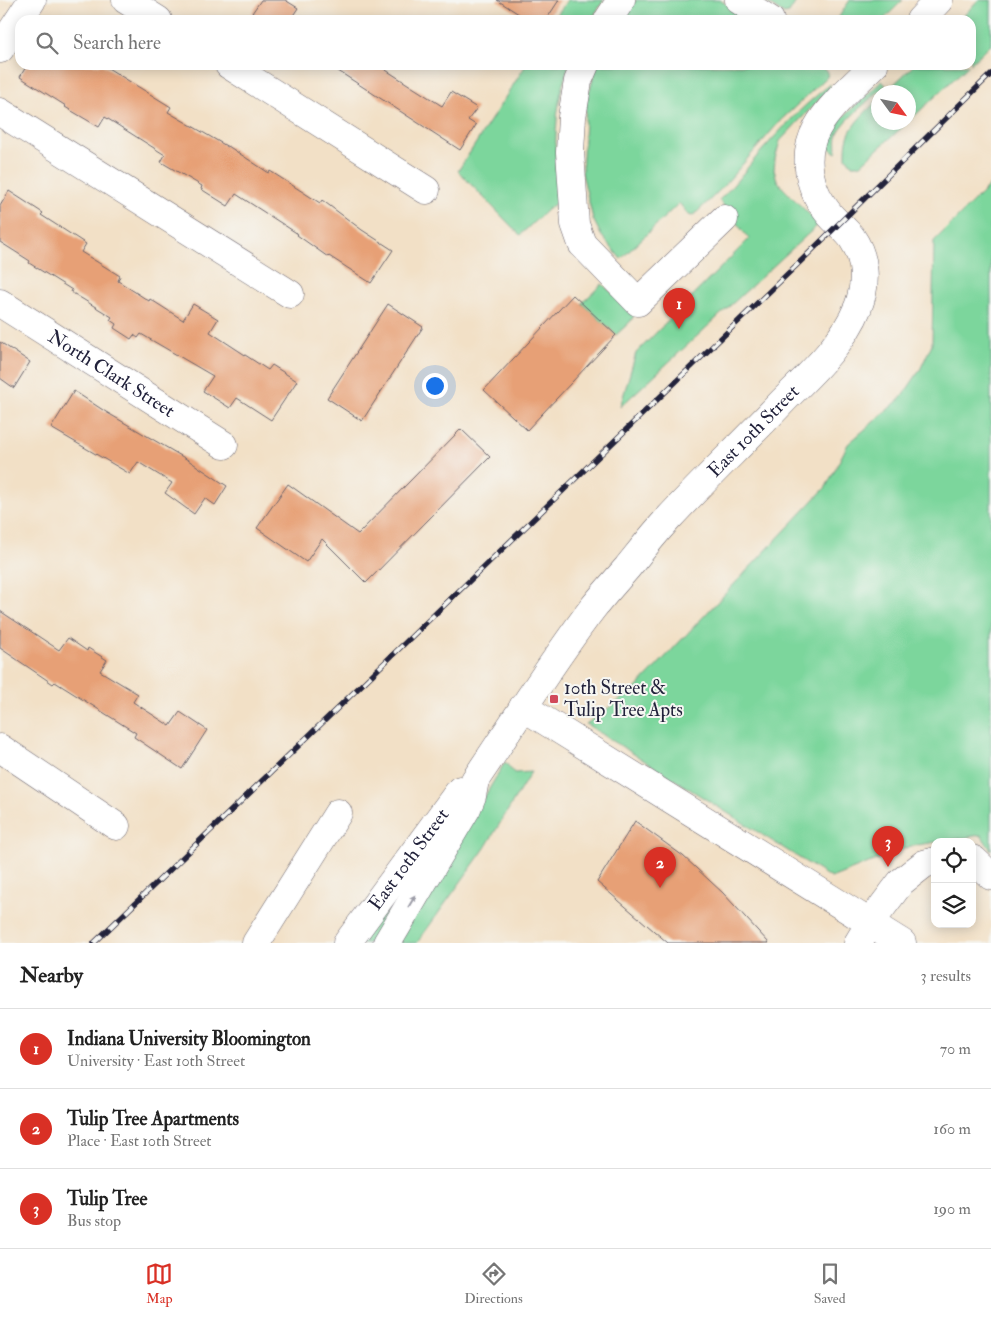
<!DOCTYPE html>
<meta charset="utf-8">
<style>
body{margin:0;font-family:"IM FELL Double Pica",serif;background:#f6f6f6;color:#222}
.controls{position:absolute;right:15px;bottom:15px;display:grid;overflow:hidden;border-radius:10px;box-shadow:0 2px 12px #0003}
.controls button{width:45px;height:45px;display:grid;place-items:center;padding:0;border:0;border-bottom:1px solid #e0e0e0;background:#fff;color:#222;font:25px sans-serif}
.compass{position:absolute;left:871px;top:85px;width:45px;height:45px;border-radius:50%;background:#fff;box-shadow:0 2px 12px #0003;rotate:123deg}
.you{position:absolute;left:434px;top:385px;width:18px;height:18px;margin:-12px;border:4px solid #fff;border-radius:50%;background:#1a73e8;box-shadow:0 0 0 8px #1a73e833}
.badge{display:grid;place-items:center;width:32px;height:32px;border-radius:50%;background:#d93025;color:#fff;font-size:16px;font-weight:700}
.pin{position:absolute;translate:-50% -41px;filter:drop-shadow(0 1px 2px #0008)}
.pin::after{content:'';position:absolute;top:26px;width:18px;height:15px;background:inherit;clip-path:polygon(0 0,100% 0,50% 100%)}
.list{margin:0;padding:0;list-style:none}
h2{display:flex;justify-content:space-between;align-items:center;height:65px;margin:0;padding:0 20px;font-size:21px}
h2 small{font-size:16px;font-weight:400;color:#767676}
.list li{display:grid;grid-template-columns:32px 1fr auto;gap:15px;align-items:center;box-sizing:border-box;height:80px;padding:0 20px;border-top:1px solid #e0e0e0}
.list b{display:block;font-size:19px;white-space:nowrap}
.list p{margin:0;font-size:16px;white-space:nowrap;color:#767676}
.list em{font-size:16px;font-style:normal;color:#767676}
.icon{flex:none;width:28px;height:28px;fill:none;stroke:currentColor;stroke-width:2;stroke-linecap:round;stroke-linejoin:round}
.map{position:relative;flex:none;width:991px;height:943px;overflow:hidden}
.search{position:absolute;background:#fff;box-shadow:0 2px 12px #0003;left:15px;right:15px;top:15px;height:55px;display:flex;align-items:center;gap:12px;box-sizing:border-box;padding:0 18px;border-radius:15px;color:#767676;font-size:19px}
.sheet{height:305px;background:#fff}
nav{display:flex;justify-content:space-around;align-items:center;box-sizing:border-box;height:70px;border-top:1px solid #e0e0e0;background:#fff;font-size:14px;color:#767676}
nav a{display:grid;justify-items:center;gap:2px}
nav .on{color:#d93025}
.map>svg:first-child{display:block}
.green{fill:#7cd69c;stroke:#4f7c6c}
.building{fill:#e7a076}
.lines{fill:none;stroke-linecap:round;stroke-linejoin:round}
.minor-casing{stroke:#6b646c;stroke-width:29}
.minor{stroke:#fff;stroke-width:28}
.rail-casing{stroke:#22223b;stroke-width:5.5}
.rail{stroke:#f6f6f2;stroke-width:4;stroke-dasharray:11;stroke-linecap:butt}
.oneway{fill:#9c9ca7}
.poi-dot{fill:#d1495b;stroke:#f6f6f2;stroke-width:2}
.labels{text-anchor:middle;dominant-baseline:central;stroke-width:4;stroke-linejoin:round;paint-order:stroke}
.street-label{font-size:19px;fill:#22223b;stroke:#f6f6f2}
.poi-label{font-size:19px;fill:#22223b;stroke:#f6f6f2;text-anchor:start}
</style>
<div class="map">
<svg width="991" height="943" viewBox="0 0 991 943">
<rect width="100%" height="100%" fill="#f6f6f2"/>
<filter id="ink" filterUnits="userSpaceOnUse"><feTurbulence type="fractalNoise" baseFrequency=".02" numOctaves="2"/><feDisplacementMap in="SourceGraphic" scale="10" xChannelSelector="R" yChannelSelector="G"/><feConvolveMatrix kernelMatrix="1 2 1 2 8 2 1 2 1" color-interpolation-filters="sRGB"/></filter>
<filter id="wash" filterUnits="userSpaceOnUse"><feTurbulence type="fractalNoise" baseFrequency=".0096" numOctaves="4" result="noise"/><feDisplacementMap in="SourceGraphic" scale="20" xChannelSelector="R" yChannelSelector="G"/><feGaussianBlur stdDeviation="1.12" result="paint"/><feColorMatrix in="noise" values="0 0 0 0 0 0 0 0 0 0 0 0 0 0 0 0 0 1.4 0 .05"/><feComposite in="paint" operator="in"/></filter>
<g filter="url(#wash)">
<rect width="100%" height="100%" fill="#f2e0c6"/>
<path class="green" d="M567 0H604L591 20H554Z
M636 0H720L750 20H622Z
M763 0H797L789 13 784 14Z
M850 0H903L883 20H837Z
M978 0H991V44L971 63V20H960Z
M526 65H569C567 72 564 80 562 87 553 125 556 165 556 203L548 209 520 235 458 171Z
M597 65H817L828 72 827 77 781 120 721 189 694 215 692 216 689 215 679 203 621 259 601 235 593 219 582 173 586 103Z
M914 65H969L909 121 908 92H886Z
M882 81 886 85C873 97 845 119 838 133 835 140 838 147 836 153L828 147 834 133 841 119Z
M831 84 829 89 780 141 775 159 774 170 777 180 783 188 819 224 620 407 636 353 749 239 719 200C737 183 750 163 767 145 787 123 808 101 831 84Z
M878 100V122L907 123 860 165H852L846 157C846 150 846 143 848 137 853 122 868 110 878 100Z
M991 184V850L981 835 911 846 831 878 586 724 635 689 826 487 848 444 901 398 920 370 932 344 934 241Z
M602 284 635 313 631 321 616 335 582 303Z
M505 762 514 773 531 772 485 848 417 943H398Z
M445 825 376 943H358Z"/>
<g id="blocks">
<path class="building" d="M261 0H285L298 8 290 20H263L252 13Z
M497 0H559L546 20H528Z
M27 65H103L171 107 168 112 228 147V146L269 173 270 171 320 203 322 200 362 230 393 250 371 283 329 256 328 257 297 235 298 234 236 194 228 206 201 189 202 186 161 162 165 155 105 117 99 127 65 107 66 106 20 77Z
M329 65H378L442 106 451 92 477 108 468 120 476 125 460 150Z
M9 191 43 213 41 215 86 244 81 252 120 276 118 281 149 301 150 299 183 320 193 304 218 319 210 332 268 370 272 365 297 381 271 420 237 398 230 408 203 391 213 376 141 334 138 338 134 335 131 339 114 328 116 324 110 320 112 317 71 292 72 290 29 263 30 261 0 242V206Z
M573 295 616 335 527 430 484 390Z
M388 304 423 327 362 421 327 398Z
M0 342 30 362 14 388 0 378Z
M74 391 106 412 188 460 227 486 215 505 205 498 194 514 165 493 172 483 138 462 130 474 51 428Z
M461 429 490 457 366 583 322 539 306 562 257 528 288 484 358 534Z
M0 611 59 650 68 638 87 651 88 648 107 660 100 671 138 694 133 702 170 726 180 712 207 730 182 769 134 737 136 733 55 682 53 684 0 648Z
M635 821 683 856 723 893 769 943H668L597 882Z"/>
</g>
</g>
<g filter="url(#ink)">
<use href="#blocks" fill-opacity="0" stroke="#6b646c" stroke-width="1"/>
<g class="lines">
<defs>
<g id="minor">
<path d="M126 0 158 20"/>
<path d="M739 0 770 20"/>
<path d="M608 20 621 0"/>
<path d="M920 20 939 0"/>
<path d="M0 49 32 0"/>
<path d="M229 65 426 190"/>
<path d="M585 65 578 81 572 117 570 152 575 224 582 244 638 302 724 219"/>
<path d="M0 112 290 294"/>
<path id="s1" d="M0 303 224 445"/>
<path d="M523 707 902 943"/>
<path d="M0 748 116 826"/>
<path d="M972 859 974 860 991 876"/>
<path d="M256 943 338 813"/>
<path id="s2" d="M347 943 460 790"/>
<path id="s3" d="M387 943 467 808 472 796 475 780C514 723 550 664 592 609 603 595 615 582 627 568 640 552 653 535 667 520 705 479 745 441 783 401 811 373 843 344 858 307 867 284 866 258 852 238 846 230 837 223 830 215 809 190 801 157 817 128 829 106 856 83 874 65"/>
<path d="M858 943 870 923 901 882 924 864 935 861"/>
</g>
</defs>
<use href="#minor" class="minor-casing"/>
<use href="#minor" class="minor"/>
<defs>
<path id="rail" d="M94 943 803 259 991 74"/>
</defs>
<use href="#rail" class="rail-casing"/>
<use href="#rail" class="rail"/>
</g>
<defs><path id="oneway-solid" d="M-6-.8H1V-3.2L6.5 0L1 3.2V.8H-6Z" transform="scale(1.25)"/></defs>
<use class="oneway" href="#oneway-solid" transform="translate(412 901) rotate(-59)"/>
</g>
<rect class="poi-dot" x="549" y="694" width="10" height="10" rx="2.5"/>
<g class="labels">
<g class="street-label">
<text stroke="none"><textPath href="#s1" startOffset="132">North Clark Street</textPath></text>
<text stroke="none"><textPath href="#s3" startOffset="634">East 10th Street</textPath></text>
<text stroke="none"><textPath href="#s2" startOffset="104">East 10th Street</textPath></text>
</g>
<g class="poi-label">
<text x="564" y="688">10th Street &amp;<tspan x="564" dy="22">Tulip Tree Apts</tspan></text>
</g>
</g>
</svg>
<div class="controls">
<button><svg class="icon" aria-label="locate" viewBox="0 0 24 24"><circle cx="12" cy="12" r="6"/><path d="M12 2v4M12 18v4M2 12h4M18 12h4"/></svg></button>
<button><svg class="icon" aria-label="layers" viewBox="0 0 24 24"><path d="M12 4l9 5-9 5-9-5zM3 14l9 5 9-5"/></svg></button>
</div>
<svg class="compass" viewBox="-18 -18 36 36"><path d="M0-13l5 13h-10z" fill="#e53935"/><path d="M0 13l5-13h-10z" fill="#767676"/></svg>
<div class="you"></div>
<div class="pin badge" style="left:679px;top:329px">1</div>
<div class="pin badge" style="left:660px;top:888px">2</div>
<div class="pin badge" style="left:888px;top:867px">3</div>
<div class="search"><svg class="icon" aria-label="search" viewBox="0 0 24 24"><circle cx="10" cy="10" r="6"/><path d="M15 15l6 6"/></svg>Search here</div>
</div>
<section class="sheet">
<h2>Nearby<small>3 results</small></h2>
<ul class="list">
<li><span class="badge">1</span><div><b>Indiana University Bloomington</b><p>University · East 10th Street</p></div><em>70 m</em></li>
<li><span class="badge">2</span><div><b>Tulip Tree Apartments</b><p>Place · East 10th Street</p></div><em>160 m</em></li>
<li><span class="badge">3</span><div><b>Tulip Tree</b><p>Bus stop</p></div><em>190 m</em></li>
</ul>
</section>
<nav>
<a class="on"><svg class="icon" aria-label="map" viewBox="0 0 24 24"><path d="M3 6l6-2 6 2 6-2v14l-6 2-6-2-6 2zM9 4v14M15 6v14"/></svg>Map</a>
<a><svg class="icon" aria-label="directions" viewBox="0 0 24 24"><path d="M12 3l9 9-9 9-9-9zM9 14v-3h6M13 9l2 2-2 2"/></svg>Directions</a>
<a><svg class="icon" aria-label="saved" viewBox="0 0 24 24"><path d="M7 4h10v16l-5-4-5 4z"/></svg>Saved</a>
</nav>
